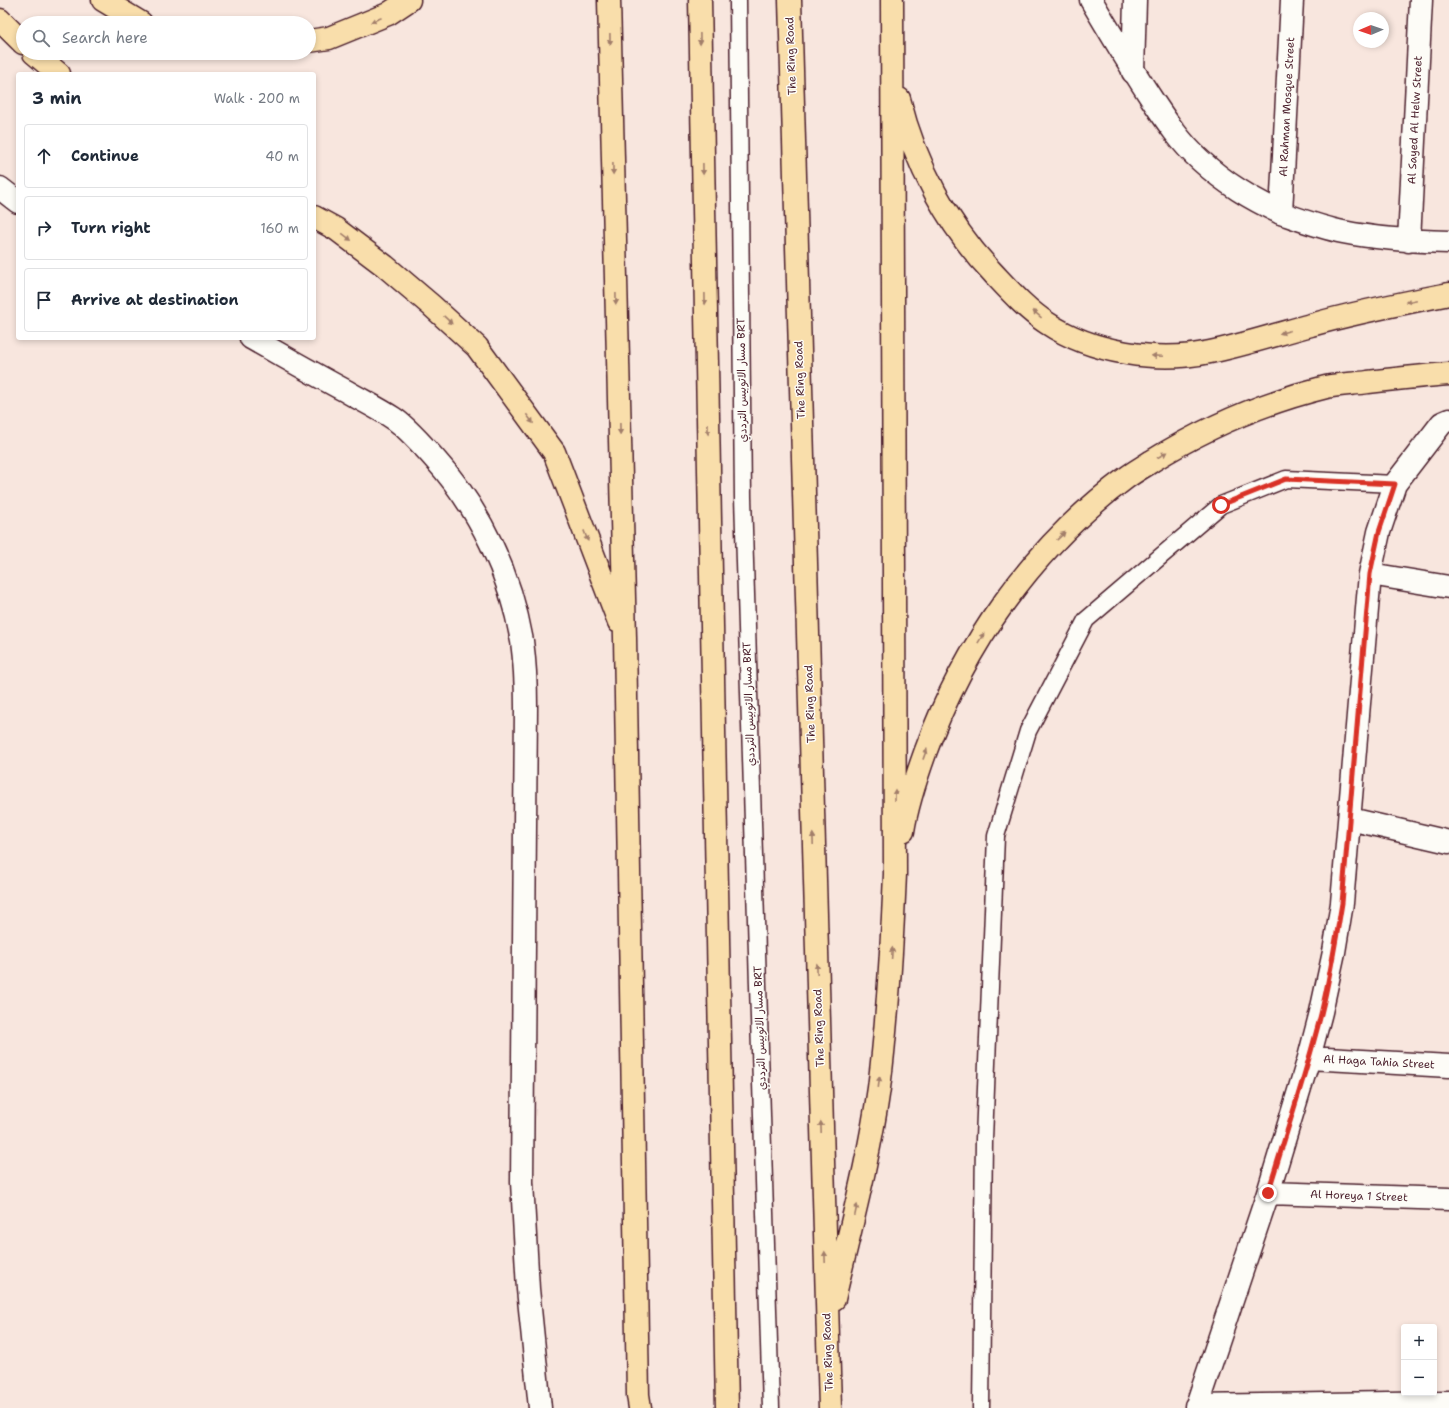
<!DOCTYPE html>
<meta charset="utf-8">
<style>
body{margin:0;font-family:"Shantell Sans","Playpen Sans Arabic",sans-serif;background:#f2f2f3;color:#1f2937}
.controls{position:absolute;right:12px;bottom:12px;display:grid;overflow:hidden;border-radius:4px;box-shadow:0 2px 6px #0003}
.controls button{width:36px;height:36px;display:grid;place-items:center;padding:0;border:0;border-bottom:1px solid #e0e1e3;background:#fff;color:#1f2937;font:20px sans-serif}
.compass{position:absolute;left:1353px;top:12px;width:36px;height:36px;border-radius:50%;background:#fff;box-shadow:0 2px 6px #0003;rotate:268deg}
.stop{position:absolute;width:12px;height:12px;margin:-9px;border:3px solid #d93025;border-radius:50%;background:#fff}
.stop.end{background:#d93025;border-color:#fff;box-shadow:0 1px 4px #0008}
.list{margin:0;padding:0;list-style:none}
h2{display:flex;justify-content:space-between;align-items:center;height:52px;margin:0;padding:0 16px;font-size:17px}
h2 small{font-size:13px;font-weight:400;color:#747a83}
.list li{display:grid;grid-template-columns:26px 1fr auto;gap:12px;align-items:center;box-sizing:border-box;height:64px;margin:0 8px 8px;padding:0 8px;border:1px solid #e0e1e3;border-radius:4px}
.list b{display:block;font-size:15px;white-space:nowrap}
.list em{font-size:13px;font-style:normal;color:#747a83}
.icon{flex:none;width:22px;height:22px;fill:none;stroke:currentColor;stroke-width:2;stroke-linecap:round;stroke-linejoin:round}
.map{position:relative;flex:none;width:1449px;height:1408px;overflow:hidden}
.search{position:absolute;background:#fff;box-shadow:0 2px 6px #0003;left:16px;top:16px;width:300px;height:44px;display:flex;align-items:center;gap:10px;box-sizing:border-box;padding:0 14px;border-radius:22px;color:#747a83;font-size:15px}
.panel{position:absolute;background:#fff;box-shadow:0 2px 6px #0003;left:16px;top:72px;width:300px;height:268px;border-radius:4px}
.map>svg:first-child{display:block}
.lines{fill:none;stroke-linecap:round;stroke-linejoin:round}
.lane-casing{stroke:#4a1f2b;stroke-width:19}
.street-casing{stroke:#4a1f2b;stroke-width:25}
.secondary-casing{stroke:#4a1f2b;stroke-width:25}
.highway-casing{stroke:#4a1f2b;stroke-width:25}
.lane{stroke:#fdfcf7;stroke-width:16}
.street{stroke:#fdfcf7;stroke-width:22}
.secondary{stroke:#fdfcf7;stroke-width:22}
.highway{stroke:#f9deab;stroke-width:22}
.oneway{fill:#a27e6b}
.route{stroke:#d93025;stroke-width:5}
.labels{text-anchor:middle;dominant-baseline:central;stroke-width:3;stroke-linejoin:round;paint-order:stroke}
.street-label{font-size:11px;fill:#4a1f2b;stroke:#fdfcf7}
</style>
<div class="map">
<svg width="1449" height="1408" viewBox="0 0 1449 1408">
<rect width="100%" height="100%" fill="#f8e6de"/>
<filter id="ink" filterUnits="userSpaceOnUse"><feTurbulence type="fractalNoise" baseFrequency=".025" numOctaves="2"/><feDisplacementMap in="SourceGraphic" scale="8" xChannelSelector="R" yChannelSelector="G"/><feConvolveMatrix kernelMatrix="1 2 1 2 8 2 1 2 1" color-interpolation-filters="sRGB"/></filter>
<g filter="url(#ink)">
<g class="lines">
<defs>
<path id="lane" d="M738 0 743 497 771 1408
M981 1408 984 1139 996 836 1028 731 1086 620 1221 505 1286 479 1395 484"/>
<path id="street" d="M1292 0 1281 213C1301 220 1322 228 1343 232 1378 239 1413 241 1449 242
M1133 72 1135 0
M0 188 18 202
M1409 241 1421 0
M251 338C283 356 314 374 346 391 361 400 378 408 393 418 407 427 423 446 434 458 480 509 510 573 522 641 525 663 526 685 526 707L522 1182 528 1289 540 1408
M1370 574 1449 587
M1350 819 1449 842
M1309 1058 1449 1066
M1268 1193 1449 1199
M1196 1406 1449 1402
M1196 1408 1268 1193 1309 1058 1321 1012 1334 952 1342 903 1370 574 1379 532 1395 484 1442 423 1449 420"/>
<path id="secondary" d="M1091 0C1111 34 1131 68 1153 101 1167 122 1181 143 1200 160 1226 184 1250 198 1281 213"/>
<path id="highway" d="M103 0 141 23
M609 0 625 638 638 1395 640 1408
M700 0 727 1408
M790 0 830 1408
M0 20 23 43
M309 41 329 38 388 14 409 0
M34 53 59 74
M899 99C915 164 948 226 994 274 1010 291 1027 310 1047 323 1092 353 1158 363 1210 352 1244 345 1277 334 1311 325 1356 312 1403 303 1449 294
M314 217 336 229 385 266 432 306 477 347 554 452 619 622
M903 831C907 805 916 778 925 753 964 645 1033 547 1126 478 1134 472 1143 467 1152 461 1205 428 1265 402 1326 387 1339 384 1354 384 1368 382 1395 379 1422 376 1449 374
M834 1299C850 1229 869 1160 879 1088 888 1017 892 945 895 874L892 0"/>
</defs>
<use href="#lane" class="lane-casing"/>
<use href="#street" class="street-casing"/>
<use href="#secondary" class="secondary-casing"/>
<use href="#highway" class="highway-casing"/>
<use href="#lane" class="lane"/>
<use href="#street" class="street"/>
<use href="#secondary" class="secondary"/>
<use href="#highway" class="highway"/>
</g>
<defs><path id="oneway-solid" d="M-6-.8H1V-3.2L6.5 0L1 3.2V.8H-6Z"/></defs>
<g class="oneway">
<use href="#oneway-solid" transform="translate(376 20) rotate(158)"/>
<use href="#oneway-solid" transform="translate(610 39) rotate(89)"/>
<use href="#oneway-solid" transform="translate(700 39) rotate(89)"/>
<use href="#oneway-solid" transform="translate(613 169) rotate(89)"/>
<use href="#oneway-solid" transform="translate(703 169) rotate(89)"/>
<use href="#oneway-solid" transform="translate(347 237) rotate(37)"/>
<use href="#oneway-solid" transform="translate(616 299) rotate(89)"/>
<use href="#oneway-solid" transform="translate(705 299) rotate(89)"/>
<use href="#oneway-solid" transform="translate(1411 301) rotate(168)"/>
<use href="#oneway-solid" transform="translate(1037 314) rotate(-140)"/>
<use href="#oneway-solid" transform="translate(448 320) rotate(43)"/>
<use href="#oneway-solid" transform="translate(1285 332) rotate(165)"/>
<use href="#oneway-solid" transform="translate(1157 356) rotate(-178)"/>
<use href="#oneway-solid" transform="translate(530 419) rotate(53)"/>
<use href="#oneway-solid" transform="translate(620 429) rotate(89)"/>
<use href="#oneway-solid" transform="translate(708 429) rotate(89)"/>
<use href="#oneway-solid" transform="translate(1162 455) rotate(-32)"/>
<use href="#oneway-solid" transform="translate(586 536) rotate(69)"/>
<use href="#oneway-solid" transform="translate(1061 536) rotate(-44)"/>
<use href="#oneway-solid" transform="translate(981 638) rotate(-59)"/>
<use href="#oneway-solid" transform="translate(925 754) rotate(-70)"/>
<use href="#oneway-solid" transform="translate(895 795) rotate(-90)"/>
<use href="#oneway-solid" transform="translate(813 839) rotate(-92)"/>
<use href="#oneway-solid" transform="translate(892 953) rotate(-86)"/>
<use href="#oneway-solid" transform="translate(817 969) rotate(-92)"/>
<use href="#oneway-solid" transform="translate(879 1082) rotate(-83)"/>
<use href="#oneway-solid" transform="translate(821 1127) rotate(-92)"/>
<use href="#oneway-solid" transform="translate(856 1210) rotate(-78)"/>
<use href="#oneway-solid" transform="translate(825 1257) rotate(-92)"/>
</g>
</g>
<g class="lines" filter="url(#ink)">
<path class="route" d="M1221 505 1286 479 1395 484 1379 532 1370 574 1342 903C1336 940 1330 977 1321 1014 1306 1074 1286 1133 1268 1193"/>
</g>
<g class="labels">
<g class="street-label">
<text transform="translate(791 56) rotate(-92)">The Ring Road</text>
<text transform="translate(1287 107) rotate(-87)">Al Rahman Mosque Street</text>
<text transform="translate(1415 120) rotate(-87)">Al Sayed Al Helw Street</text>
<text transform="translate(742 380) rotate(-91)">مسار الاتوبيس الترددي BRT</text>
<text transform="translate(800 380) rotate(-92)">The Ring Road</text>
<text transform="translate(749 704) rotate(-92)">مسار الاتوبيس الترددي BRT</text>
<text transform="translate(810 704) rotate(-92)">The Ring Road</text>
<text transform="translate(760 1028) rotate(-92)">مسار الاتوبيس الترددي BRT</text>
<text transform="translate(819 1028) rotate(-92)">The Ring Road</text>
<text transform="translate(1379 1062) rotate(3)">Al Haga Tahia Street</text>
<text transform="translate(1359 1196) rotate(2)">Al Horeya 1 Street</text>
<text transform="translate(828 1352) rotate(-92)">The Ring Road</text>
</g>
</g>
</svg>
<div class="controls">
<button>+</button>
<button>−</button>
</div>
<svg class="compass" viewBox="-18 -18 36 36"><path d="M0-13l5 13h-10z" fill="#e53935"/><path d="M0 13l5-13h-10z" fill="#747a83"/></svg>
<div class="stop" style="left:1221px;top:505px"></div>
<div class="stop end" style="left:1268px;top:1193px"></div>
<div class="search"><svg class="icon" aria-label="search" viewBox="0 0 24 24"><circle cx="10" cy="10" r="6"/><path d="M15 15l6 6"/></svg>Search here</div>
<section class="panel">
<h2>3 min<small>Walk · 200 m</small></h2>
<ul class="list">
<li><svg class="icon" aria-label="ahead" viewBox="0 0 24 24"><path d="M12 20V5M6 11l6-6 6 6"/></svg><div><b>Continue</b></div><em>40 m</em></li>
<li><svg class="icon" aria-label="right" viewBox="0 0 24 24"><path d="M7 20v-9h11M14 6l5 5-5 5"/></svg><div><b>Turn right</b></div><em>160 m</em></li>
<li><svg class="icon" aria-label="arrive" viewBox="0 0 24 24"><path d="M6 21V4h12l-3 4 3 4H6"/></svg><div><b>Arrive at destination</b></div></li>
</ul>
</section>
</div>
